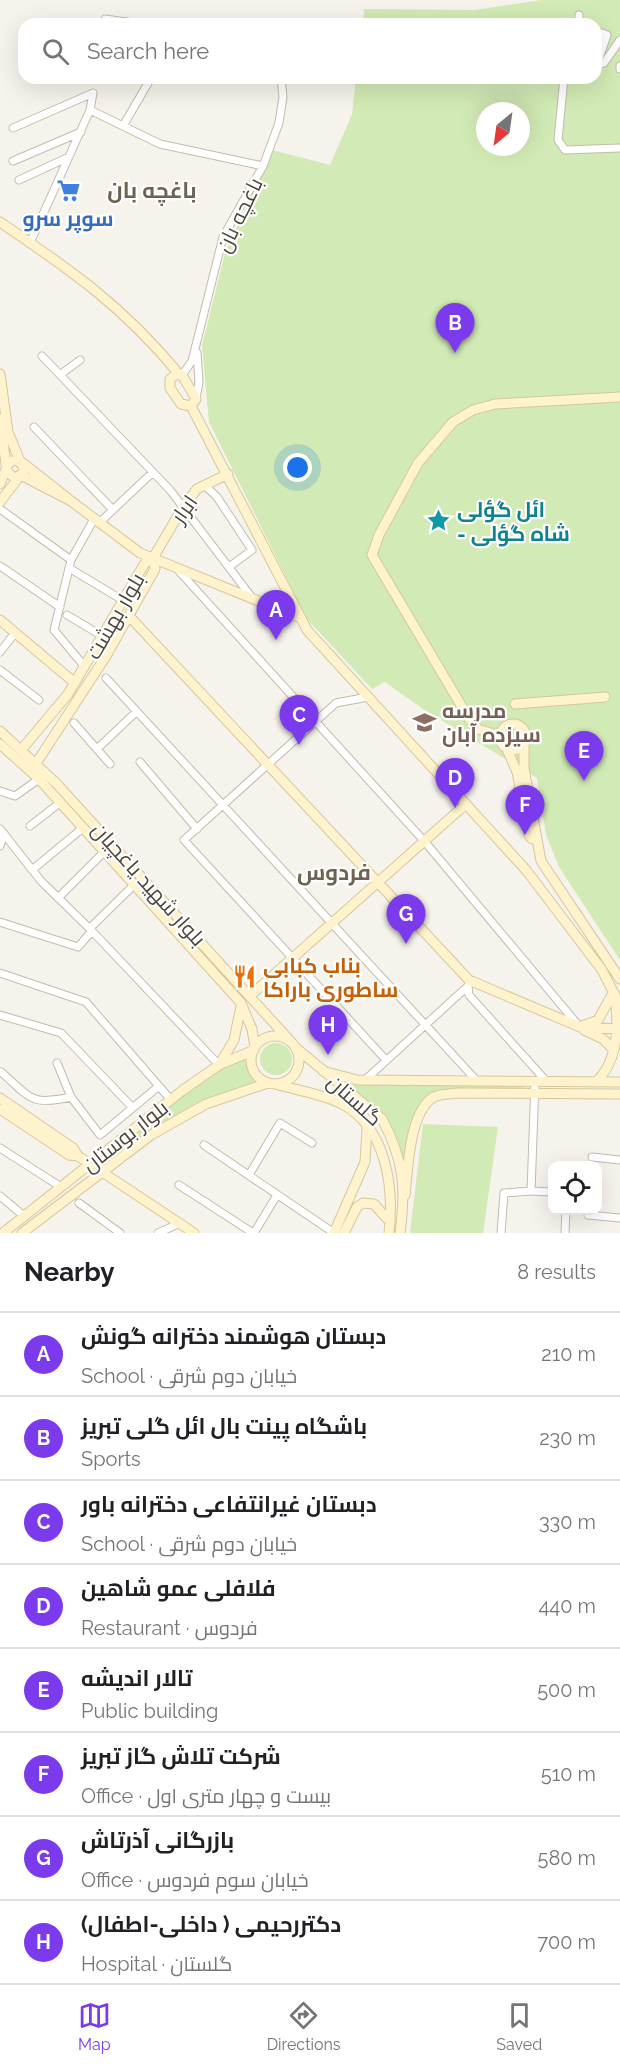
<!DOCTYPE html>
<meta charset="utf-8">
<style>
body{margin:0;font-family:Raleway,Cairo,sans-serif;background:#f6f6f6;color:#202124}
.controls{position:absolute;right:18px;bottom:18px;display:grid;overflow:hidden;border-radius:12px;box-shadow:0 6px 24px #0002}
.controls button{width:54px;height:54px;display:grid;place-items:center;padding:0;border:0;border-bottom:2px solid #e0e0e0;background:#fff;color:#202124;font:30px sans-serif}
.compass{position:absolute;left:476px;top:102px;width:54px;height:54px;border-radius:50%;background:#fff;box-shadow:0 6px 24px #0002;rotate:209deg}
.you{position:absolute;left:298px;top:468px;width:21px;height:21px;margin:-15px;border:4px solid #fff;border-radius:50%;background:#1a73e8;box-shadow:0 0 0 9px #1a73e833}
.badge{display:grid;place-items:center;width:39px;height:39px;border-radius:50%;background:#7c3aed;color:#fff;font-size:20px;font-weight:700}
.pin{position:absolute;translate:-50% -50px;filter:drop-shadow(0 2px 3px #0008)}
.pin::after{content:'';position:absolute;top:32px;width:21px;height:18px;background:inherit;clip-path:polygon(0 0,100% 0,50% 100%)}
.list{margin:0;padding:0;list-style:none}
h2{display:flex;justify-content:space-between;align-items:center;height:78px;margin:0;padding:0 24px;font-size:26px}
h2 small{font-size:20px;font-weight:400;color:#757577}
.list li{display:grid;grid-template-columns:39px 1fr auto;gap:18px;align-items:center;box-sizing:border-box;height:84px;padding:0 24px;border-top:2px solid #e0e0e0}
.list b{display:block;font-size:22px;white-space:nowrap}
.list p{margin:0;font-size:20px;white-space:nowrap;color:#757577}
.list em{font-size:20px;font-style:normal;color:#757577}
.icon{flex:none;width:33px;height:33px;fill:none;stroke:currentColor;stroke-width:2;stroke-linecap:round;stroke-linejoin:round}
.map{position:relative;flex:none;width:620px;height:1233px;overflow:hidden}
.search{position:absolute;background:#fff;box-shadow:0 6px 24px #0002;left:18px;right:18px;top:18px;height:66px;display:flex;align-items:center;gap:15px;box-sizing:border-box;padding:0 21px;border-radius:18px;color:#757577;font-size:22px}
.sheet{height:750px;background:#fff}
nav{display:flex;justify-content:space-around;align-items:center;box-sizing:border-box;height:84px;border-top:2px solid #e0e0e0;background:#fff;font-size:16px;color:#757577}
nav a{display:grid;justify-items:center;gap:3px}
nav .on{color:#7c3aed}
.map>svg:first-child{display:block}
.green{fill:#d2eab5;fill-rule:evenodd}
.lines{fill:none;stroke-linecap:round;stroke-linejoin:round}
.street-casing{stroke:#c2bbae;stroke-width:9}
.secondary-casing{stroke:#d6c79b;stroke-width:11}
.street{stroke:#fff;stroke-width:7}
.secondary{stroke:#fff3cd;stroke-width:9}
.labels{text-anchor:middle;dominant-baseline:central;stroke-width:4.5;stroke-linejoin:round;paint-order:stroke}
.street-label{font-size:21px;fill:#4b4439;stroke:#fff}
.shop-label{font-size:21px;font-weight:bold;fill:#366cbe;stroke:#fff}
.culture-label{font-size:21px;font-weight:bold;fill:#0d838f;stroke:#fff;text-anchor:start}
.education-label{font-size:21px;font-weight:bold;fill:#785e54;stroke:#fff;text-anchor:start}
.food-label{font-size:21px;font-weight:bold;fill:#c56008;stroke:#fff;text-anchor:start}
.neighbourhood-label{font-size:22px;font-weight:bold;fill:#6e6250;stroke:#fff}
</style>
<div class="map">
<svg width="620" height="1233" viewBox="0 0 620 1233">
<rect width="100%" height="100%" fill="#f6f3ec"/>
<path class="green" d="M541 0H620V960L559 867 546 835 537 778 423 709 385 682 372 689 307 619 209 422 202 346 225 253 272 150 330 165 352 114 356 78H596V24H363L364 9 475 10ZM485 111H521V147H485Z
M260 1059a16 16 0 1 1 32 0a16 16 0 1 1-32 0Z
M249 1055V1065L257 1084 207 1098 191 1106 100 1164 101 1160 200 1081Z
M355 1083 498 1085 531 1088 433 1092C405 1111 408 1145 404 1176L381 1114 351 1090Z
M423 1124 498 1127 483 1233H410Z"/>
<g class="lines">
<defs>
<path id="street" d="M105 19 141 24
M579 24V15
M596 37 602 33 607 35 597 64 604 63 620 40
M620 66V69
M564 78 558 140 565 150 620 148
M123 126 160 144 263 166
M13 128 93 93 90 110
M13 161 81 132
M19 180 69 157
M30 243 90 110 123 126 151 78
M42 356 170 490 253 599
M61 374 80 360
M182 375 192 361 223 237 263 166 279 123 283 97 281 78
M196 399 199 382 197 353
M34 427 113 510
M204 485 217 497 252 550 229 567
M0 509 71 560
M99 523 153 472
M0 566 60 607
M69 568 124 601
M178 570 425 842 578 1025
M67 615 104 637
M0 652 15 633
M85 667 54 630 71 560 94 519
M0 670 39 700
M106 678 477 1081
M368 697 336 703 184 840 386 1060
M74 723 110 764
M97 749 136 712
M140 762 197 829
M0 791 15 796 39 779
M30 826 61 802
M0 829 41 881 92 931 219 1065
M0 846 4 833
M32 870 84 827
M58 898 105 851
M0 922 78 947 92 931
M90 928 135 884
M0 973 86 1002 171 1100
M468 986 469 995 547 1082
M0 1015 61 1033 132 1107
M57 1063 71 1097 100 1135 159 1086
M1 1072C31 1098 30 1106 71 1097
M365 1080 468 986
M204 1145 334 1233
M0 1148 61 1187
M592 1157 620 1160
M249 1175 280 1123 312 1143
M179 1185 253 1233
M531 1191 552 1192
M0 1196 24 1216
M79 1203 120 1233
M588 1215 620 1218
M158 1233 180 1223
M254 1233 277 1195
M501 1233 504 1193 531 1191 535 1082
M565 1233 566 1210"/>
<path id="secondary" d="M0 222C72 271 123 306 179 374
M0 374 8 432 20 461
M175 375H182L196 399 191 406 181 404 170 388V379Z
M191 406 307 630 526 870 602 970 620 1005
M0 419 7 472 15 478 23 473 24 466 17 460 11 461 7 466
M21 475 71 501 23 463
M0 484 6 469
M71 501 140 553 298 617
M0 502 19 477
M129 616 469 980 580 1027 620 1029
M0 620 75 683
M515 704 605 697
M500 737a13 13 0 1 1 26 0a13 13 0 1 1-26 0Z
M0 731 56 783 292 1043
M500 736 478 729 468 717 372 555 379 535 418 463 453 422 473 410 495 404 620 397
M0 744 39 779 241 1003 252 1029 255 1047
M524 744V768L541 861 620 979
M506 747 517 772 529 835 532 839
M22 749 68 694 145 563 153 558 183 507 197 489 228 474
M37 762 106 656 155 569 153 558
M251 995 466 804
M582 1026 598 1020 612 995
M584 1030 603 1039 614 1050
M251 1060a24 24 0 1 1 48 0a24 24 0 1 1-48 0Z
M296 1048 382 1119C404 1160 406 1188 400 1233
M221 1062 234 1040 241 1006
M323 1071 357 1080 620 1082
M596 1082C618 1061 619 1027 615 998
M275 1084C296 1090 323 1094 342 1104 387 1128 394 1188 389 1233
M0 1098 73 1148 78 1156
M0 1109 69 1155 78 1156 194 1233
M405 1195C408 1170 409 1111 434 1097 439 1094 450 1094 457 1093L620 1094
M3 1233 183 1090 219 1065 254 1050
M22 1233 151 1135 206 1104 268 1083
M334 1233 365 1162 367 1128
M344 1233 357 1207 363 1203 374 1204 390 1222"/>
</defs>
<use href="#street" class="street-casing"/>
<use href="#secondary" class="secondary-casing"/>
<use href="#street" class="street"/>
<use href="#secondary" class="secondary"/>
</g>
<defs>
<symbol id="supermarket-bare" viewBox="-9 -9 18 18"><path d="M-6-5.5h2.5l.6 2H6L4.5 2H-2.5L-4.4-4H-6ZM-1.5 3.2a1.3 1.3 0 1 0 .1 0ZM3 3.2a1.3 1.3 0 1 0 .1 0Z" fill="#3f7fe0" stroke="#fff" stroke-width="2.5" paint-order="stroke"/></symbol>
<symbol id="sight-bare" viewBox="-9 -9 18 18"><path d="M0-6L1.8-2.2L6-1.7L2.9 1.2L3.7 5.4L0 3.3L-3.7 5.4L-2.9 1.2L-6-1.7L-1.8-2.2Z" fill="#0f9aa8" stroke="#fff" stroke-width="2.5" paint-order="stroke"/></symbol>
<symbol id="school-bare" viewBox="-9 -9 18 18"><path d="M0-5L7-2L0 1L-7-2ZM-4 1L0 2.5L4 1V4Q0 6-4 4Z" fill="#8d6e63" stroke="#fff" stroke-width="2.5" paint-order="stroke"/></symbol>
<symbol id="restaurant-bare" viewBox="-9 -9 18 18"><path d="M-5-6h1v4h1v-4h1v4h1v-4h1v5L-1.5 .5V6h-2V.5L-5-1ZM5-6V6H3V1.5H1.5Q1.5-4 5-6Z" fill="#e8710a" stroke="#fff" stroke-width="2.5" paint-order="stroke"/></symbol>
</defs>
<g fill-rule="evenodd">
<use href="#supermarket-bare" x="52" y="174" width="33" height="33"/>
<use href="#sight-bare" x="422" y="504" width="33" height="33"/>
<use href="#school-bare" x="408" y="706" width="33" height="33"/>
<use href="#restaurant-bare" x="228" y="960" width="33" height="33"/>
</g>
<g class="labels">
<g class="street-label">
<text transform="translate(239 215) rotate(-64)">باغچه بان</text>
<text transform="translate(184 509) rotate(-55)">ابرار</text>
<text transform="translate(115 616) rotate(-60)">بلوار بهشت</text>
<text transform="translate(149 884) rotate(48)">بلوار شهید یاغچیان</text>
<text transform="translate(355 1100) rotate(42)">گلستان</text>
<text transform="translate(125 1136) rotate(-38)">بلوار بوستان</text>
</g>
<g class="shop-label">
<text x="68" y="218">سوپر سرو</text>
</g>
<g class="culture-label">
<text x="457" y="509">ائل گؤلی<tspan x="457" dy="24">- شاه گؤلی</tspan></text>
</g>
<g class="education-label">
<text x="442" y="710">مدرسه<tspan x="442" dy="24">سیزده آبان</tspan></text>
</g>
<g class="food-label">
<text x="263" y="965">بناب کبابی<tspan x="263" dy="24">ساطوری باراکا</tspan></text>
</g>
<g class="neighbourhood-label">
<text x="152" y="190">باغچه بان</text>
<text x="334" y="872">فردوس</text>
</g>
</g>
</svg>
<div class="controls">
<button><svg class="icon" aria-label="locate" viewBox="0 0 24 24"><circle cx="12" cy="12" r="6"/><path d="M12 2v4M12 18v4M2 12h4M18 12h4"/></svg></button>
</div>
<svg class="compass" viewBox="-18 -18 36 36"><path d="M0-13l5 13h-10z" fill="#e53935"/><path d="M0 13l5-13h-10z" fill="#757577"/></svg>
<div class="you"></div>
<div class="pin badge" style="left:276px;top:640px">A</div>
<div class="pin badge" style="left:455px;top:353px">B</div>
<div class="pin badge" style="left:299px;top:745px">C</div>
<div class="pin badge" style="left:455px;top:808px">D</div>
<div class="pin badge" style="left:584px;top:781px">E</div>
<div class="pin badge" style="left:525px;top:835px">F</div>
<div class="pin badge" style="left:406px;top:944px">G</div>
<div class="pin badge" style="left:328px;top:1055px">H</div>
<div class="search"><svg class="icon" aria-label="search" viewBox="0 0 24 24"><circle cx="10" cy="10" r="6"/><path d="M15 15l6 6"/></svg>Search here</div>
</div>
<section class="sheet">
<h2>Nearby<small>8 results</small></h2>
<ul class="list">
<li><span class="badge">A</span><div><b>دبستان هوشمند دخترانه گونش</b><p>School · خیابان دوم شرقی</p></div><em>210 m</em></li>
<li><span class="badge">B</span><div><b>باشگاه پینت بال ائل گلی تبریز</b><p>Sports</p></div><em>230 m</em></li>
<li><span class="badge">C</span><div><b>دبستان غیرانتفاعی دخترانه باور</b><p>School · خیابان دوم شرقی</p></div><em>330 m</em></li>
<li><span class="badge">D</span><div><b>فلافلی عمو شاهین</b><p>Restaurant · فردوس</p></div><em>440 m</em></li>
<li><span class="badge">E</span><div><b>تالار اندیشه</b><p>Public building</p></div><em>500 m</em></li>
<li><span class="badge">F</span><div><b>شرکت تلاش گاز تبریز</b><p>Office · بیست و چهار متری اول</p></div><em>510 m</em></li>
<li><span class="badge">G</span><div><b>بازرگانی آذرتاش</b><p>Office · خیابان سوم فردوس</p></div><em>580 m</em></li>
<li><span class="badge">H</span><div><b>دکتررحیمی ( داخلی-اطفال)</b><p>Hospital · گلستان</p></div><em>700 m</em></li>
</ul>
</section>
<nav>
<a class="on"><svg class="icon" aria-label="map" viewBox="0 0 24 24"><path d="M3 6l6-2 6 2 6-2v14l-6 2-6-2-6 2zM9 4v14M15 6v14"/></svg>Map</a>
<a><svg class="icon" aria-label="directions" viewBox="0 0 24 24"><path d="M12 3l9 9-9 9-9-9zM9 14v-3h6M13 9l2 2-2 2"/></svg>Directions</a>
<a><svg class="icon" aria-label="saved" viewBox="0 0 24 24"><path d="M7 4h10v16l-5-4-5 4z"/></svg>Saved</a>
</nav>
